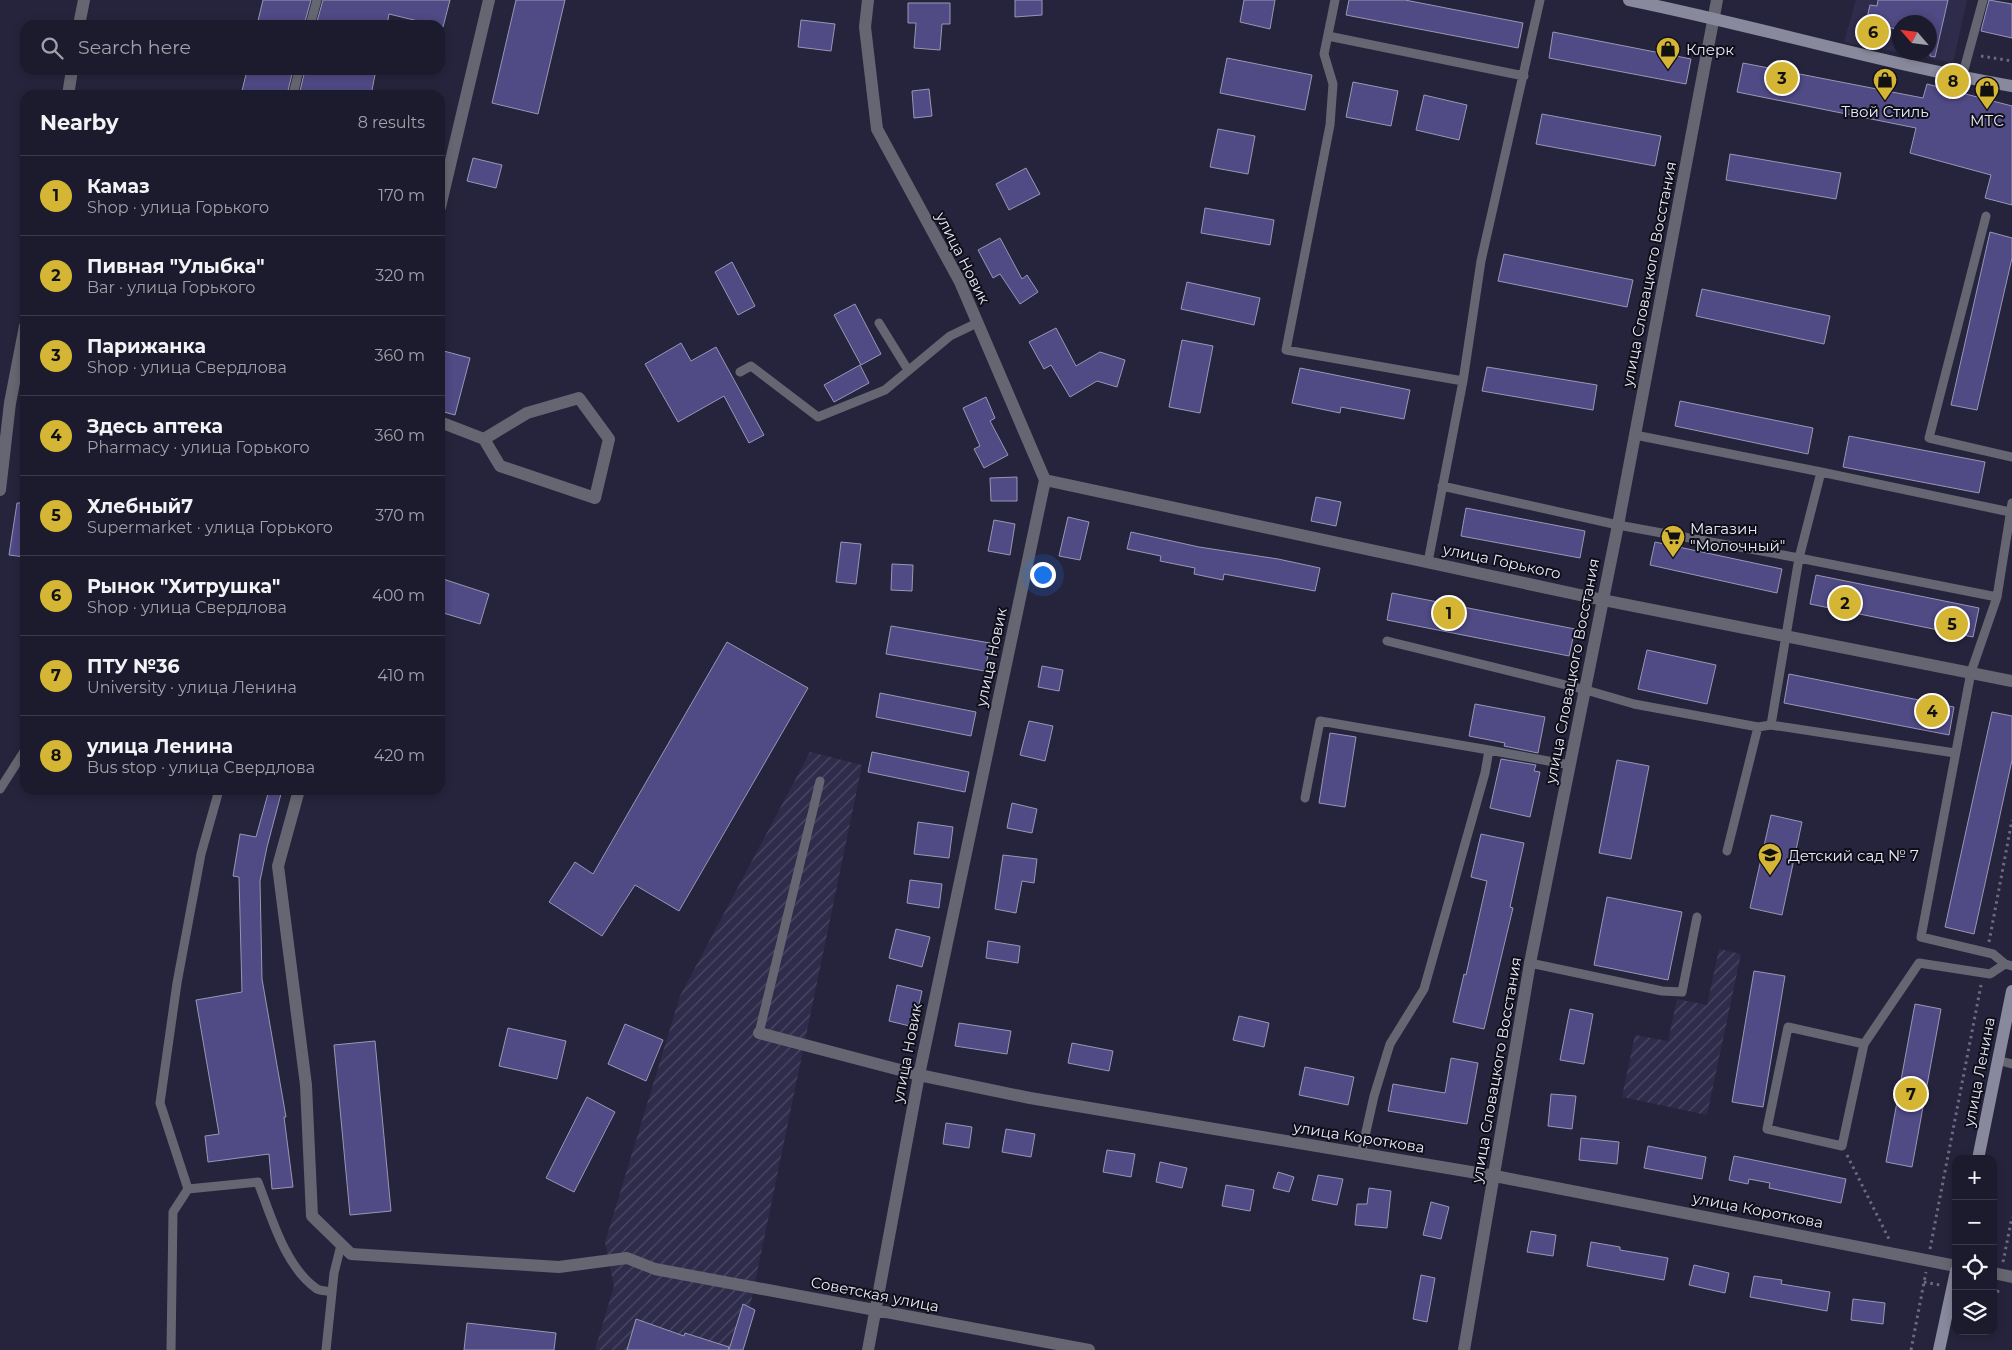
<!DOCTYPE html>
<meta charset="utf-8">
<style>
body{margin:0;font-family:Montserrat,sans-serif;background:#292839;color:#f1f3f6}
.controls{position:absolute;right:15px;bottom:15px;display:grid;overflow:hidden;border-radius:10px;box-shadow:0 2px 8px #0003}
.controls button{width:45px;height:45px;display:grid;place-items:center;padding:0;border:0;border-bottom:1px solid #3a3949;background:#1c1b2d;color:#f1f3f6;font:25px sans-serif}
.compass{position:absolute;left:1892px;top:15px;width:45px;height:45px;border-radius:50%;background:#1c1b2d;box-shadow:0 2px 8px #0003;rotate:298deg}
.you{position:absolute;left:1042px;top:574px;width:18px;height:18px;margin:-12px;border:4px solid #fff;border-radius:50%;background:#1a73e8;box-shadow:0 0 0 8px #1a73e833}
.badge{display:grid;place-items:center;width:32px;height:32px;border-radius:50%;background:#d5b534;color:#111;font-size:16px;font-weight:700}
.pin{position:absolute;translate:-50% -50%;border:2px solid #fff;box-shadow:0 1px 5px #0006}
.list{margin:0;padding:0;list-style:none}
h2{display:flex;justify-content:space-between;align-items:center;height:65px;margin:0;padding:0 20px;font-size:21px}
h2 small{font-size:16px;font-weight:400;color:#a0a1aa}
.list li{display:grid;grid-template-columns:32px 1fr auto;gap:15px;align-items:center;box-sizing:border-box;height:80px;padding:0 20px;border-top:1px solid #3a3949}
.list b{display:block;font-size:19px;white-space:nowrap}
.list p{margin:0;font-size:16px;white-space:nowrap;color:#a0a1aa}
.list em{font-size:16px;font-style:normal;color:#a0a1aa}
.icon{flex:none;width:28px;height:28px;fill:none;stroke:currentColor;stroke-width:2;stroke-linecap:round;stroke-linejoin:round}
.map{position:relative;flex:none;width:2012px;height:1350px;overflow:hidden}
.search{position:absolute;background:#1c1b2d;box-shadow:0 2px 8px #0003;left:20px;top:20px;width:425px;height:55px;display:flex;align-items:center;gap:12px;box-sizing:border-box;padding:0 18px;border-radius:15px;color:#a0a1aa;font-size:19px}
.panel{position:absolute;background:#1c1b2d;box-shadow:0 2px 8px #0003;left:20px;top:90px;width:425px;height:705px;border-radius:15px}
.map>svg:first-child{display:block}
.built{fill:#2e2c4a;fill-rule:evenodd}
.industrial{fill:url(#industrial-furrows)}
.building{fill:#504a85;stroke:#9897b6}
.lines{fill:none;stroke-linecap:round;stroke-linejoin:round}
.path{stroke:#6b6a80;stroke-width:3;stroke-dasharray:2.5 4;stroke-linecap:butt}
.lane{stroke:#666672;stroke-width:9}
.street{stroke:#666672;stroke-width:12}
.secondary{stroke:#89899d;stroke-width:12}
.labels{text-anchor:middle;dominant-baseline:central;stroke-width:4;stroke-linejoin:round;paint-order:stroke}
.poi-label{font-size:15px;fill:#e9e9fa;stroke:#0f0f19;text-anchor:start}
.street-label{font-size:15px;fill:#e9e9fa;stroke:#0f0f19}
</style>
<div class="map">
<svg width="2012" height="1350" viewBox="0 0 2012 1350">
<defs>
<pattern id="industrial-furrows" width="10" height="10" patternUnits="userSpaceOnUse" patternTransform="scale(1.25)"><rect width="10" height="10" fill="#2e2c4a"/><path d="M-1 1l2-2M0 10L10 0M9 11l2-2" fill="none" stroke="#4c4b65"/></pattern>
</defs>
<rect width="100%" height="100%" fill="#26243c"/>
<path class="built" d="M1856 0H1967L1953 63 1844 42ZM1900 22H1930V52H1900Z"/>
<path class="industrial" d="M810 752 862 765 741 1350H595L614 1286 605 1242 680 996Z
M1719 949 1741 954 1707 1115 1622 1097 1635 1035 1668 1041 1677 999 1707 1005Z"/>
<path class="building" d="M263 0H311L304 25H257Z
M323 0H450L443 27 389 14 387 25H316Z
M516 0H565L538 114 492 103Z
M1015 0H1042V15L1015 17Z
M1244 0H1275L1270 29 1240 22Z
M1349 0H1405L1523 23 1518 48 1346 15Z
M1878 0H1948L1935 57 1930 56V22H1900V30L1866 22 1870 5 1877 6Z
M1989 0 2012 4V38L1981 31Z
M908 3H950V24H942L940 50 914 48 916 23H908Z
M801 20 835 24 831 51 798 47Z
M1553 32 1691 59 1686 84 1549 58Z
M1227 58 1312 75 1305 110 1220 93Z
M1743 63 1923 98 1927 84 2012 106V205L1985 198 1991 175 1910 153 1916 128 1737 92Z
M247 70H293L287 95H241Z
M305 70H376L371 95H299Z
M1353 82 1398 91 1391 126 1346 117Z
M929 89 932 116 914 118 912 91Z
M1424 95 1467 105 1459 140 1416 130Z
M1542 114 1661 136 1655 166 1536 144Z
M1218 129 1255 136 1248 174 1210 167Z
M1730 154 1841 173 1836 199 1726 180Z
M473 158 502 165 496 188 467 181Z
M1026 168 1040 194 1009 210 996 184Z
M1205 208 1274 220 1270 245 1201 233Z
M1990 232 2012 238V258L1977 410 1951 405Z
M1000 238 1022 279 1027 275 1038 292 1020 304 1000 274 993 278 978 250Z
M1504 254 1633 280 1627 307 1498 281Z
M732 262 755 306 738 315 715 272Z
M1187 282 1260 298 1254 325 1181 309Z
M1702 289 1830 316 1824 344 1696 316Z
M855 304 881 354 861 365 834 315Z
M1056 328 1076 366 1100 352 1125 360 1117 387 1097 381 1070 397 1051 365 1044 369 1029 342Z
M1182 340 1213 346 1200 413 1169 407Z
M681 343 691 361 716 347 764 435 749 443 724 396 678 422 645 364Z
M440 350 470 358 455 415 440 411Z
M860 365 869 383 834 402 824 385Z
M1487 367 1597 385 1593 410 1482 391Z
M1300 368 1410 390 1404 419 1341 407 1340 413 1292 403Z
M986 397 995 418 990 421 1008 455 984 468 974 449 980 446 963 408Z
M1680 401 1813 428 1808 454 1675 426Z
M1849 436 1985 462 1979 493 1843 467Z
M1017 477V501H991L990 478Z
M1316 497 1341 502 1336 526 1311 521Z
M17 503H25V557L9 555Z
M1466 508 1585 531 1580 558 1461 536Z
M1068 517 1089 522 1080 560 1059 556Z
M994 520 1015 524 1010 555 988 551Z
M1131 532 1199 547 1278 559 1320 568 1315 591 1224 574 1223 580 1194 574 1195 568 1160 561 1161 556 1127 549Z
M841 542 861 544 856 584 836 582Z
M1655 542 1782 569 1777 593 1650 565Z
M892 564 913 565 912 591 891 590Z
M1816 575 1979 608 1973 637 1810 604Z
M440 578 489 594 480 624 440 612Z
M1392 593 1575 629 1569 656 1387 620Z
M891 626 990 643 985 671 886 654Z
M727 642 808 688 679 911 635 885 602 936 549 902 575 862 593 874Z
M1647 650 1716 665 1707 704 1638 689Z
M1042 666 1063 670 1059 691 1038 687Z
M1789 674 1954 707 1949 735 1784 703Z
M880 693 976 712 971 736 876 717Z
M1475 704 1545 717 1538 753 1504 746 1505 743 1469 736Z
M1992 712 2012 716V760L1974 934 1945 927Z
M1029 721 1053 726 1045 761 1020 755Z
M1330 733 1356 737 1345 807 1319 803Z
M872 752 969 772 965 792 868 772Z
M1501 759 1536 765 1534 771 1540 772 1530 817 1490 808Z
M1617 760 1649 766 1631 859 1599 853Z
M269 790H282L267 847 260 881 262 979 286 1117H284L293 1187 272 1189 269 1154 208 1162 205 1136 219 1134 196 1000 242 992 239 877 233 876 240 834 256 837Z
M1012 803 1037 809 1032 833 1007 828Z
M1771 815 1802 822 1782 915 1750 908Z
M918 822 953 827 949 858 914 854Z
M1481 834 1524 843 1510 907 1513 908 1484 1029 1453 1022 1464 974 1466 975 1487 881 1471 877Z
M1003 855 1037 859 1034 883 1022 881 1016 913 995 909Z
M910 880 942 884 939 908 907 903Z
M1607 897 1682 912 1668 980 1594 965Z
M896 929 930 937 922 967 889 958Z
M988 941 1020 946 1018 963 986 958Z
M1754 971 1785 976 1763 1107 1732 1102Z
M897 985 922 991 914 1027 889 1021Z
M1915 1004 1941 1009 1912 1167 1886 1162Z
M1570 1009 1593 1014 1584 1064 1560 1060Z
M1239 1016 1269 1023 1264 1047 1233 1040Z
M959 1023 1011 1031 1007 1054 955 1046Z
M625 1024 663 1040 646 1081 608 1064Z
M508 1028 566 1041 557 1079 499 1066Z
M375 1041 391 1211 350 1215 334 1045Z
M1072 1043 1113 1051 1109 1071 1068 1063Z
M1451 1058 1478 1063 1467 1124 1388 1111 1393 1084 1445 1093Z
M1305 1067 1354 1077 1348 1105 1299 1095Z
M1551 1094 1576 1096 1572 1129 1548 1126Z
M587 1097 615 1112 574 1192 546 1178Z
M946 1123 972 1127 969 1148 943 1144Z
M1006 1129 1035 1134 1031 1157 1002 1152Z
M1581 1138 1619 1142 1617 1164 1579 1160Z
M1648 1146 1706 1157 1702 1179 1644 1168Z
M1107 1150 1135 1154 1131 1177 1103 1172Z
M1734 1156 1846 1179 1841 1203 1769 1188 1770 1183 1749 1179 1748 1184 1729 1180Z
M1160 1162 1187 1168 1182 1188 1156 1182Z
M1278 1172 1294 1177 1289 1192 1273 1188Z
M1318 1175 1343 1179 1337 1205 1312 1200Z
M1226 1185 1254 1190 1250 1211 1222 1206Z
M1369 1188 1391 1191 1387 1228 1355 1225 1357 1204H1367Z
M1431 1202 1449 1207 1441 1239 1423 1235Z
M1531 1231 1556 1235 1553 1256 1527 1252Z
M1591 1242 1620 1247V1250L1668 1258 1664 1280 1587 1266Z
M1694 1265 1729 1273 1725 1293 1689 1285Z
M1421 1275 1435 1278 1427 1322 1413 1319Z
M1754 1276 1782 1280 1781 1284 1830 1292 1827 1311 1750 1297Z
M1853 1299 1885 1303 1883 1324 1851 1320Z
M743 1304 755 1310 743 1350H729Z
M636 1319 684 1336 685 1333 729 1347 728 1350H627Z
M467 1323 556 1333 554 1350H464Z"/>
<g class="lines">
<path class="path" d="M1981 56 2012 61
M1989 942 2012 820
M1847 1155 1889 1239
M1930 1249 1981 985
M2003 1262 2012 1217
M1924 1282 1940 1285
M1993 1295H1997L1999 1287
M1911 1350 1926 1272"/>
<path class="lane" d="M1335 0 1324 54 1333 84 1330 125 1286 350 1463 381 1428 562
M310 25 317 0
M1328 36 1524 76
M1962 77 1983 0
M293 95 299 70
M1986 216 1929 438 2012 457
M879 323 908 370
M740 372 751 366 818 417 885 390 950 336 977 323
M1463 381 1481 261 1540 0
M1635 435 1821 472 1799 558 1997 597
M1821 472 2010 512
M2012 503 1997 597 1971 672 1921 937 1993 954 2005 964 2012 966
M1387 641 1586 690 1634 704 1758 727 1771 725 1799 558 1618 525 1442 486
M1771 725 1955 753
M0 789 25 750
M1305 798 1320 721 1489 750
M1727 851 1758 727
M1530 963 1662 991 1682 992 1697 917
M759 1033 820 781
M1864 1044 1788 1027 1767 1129 1842 1146 1864 1044 1919 963 1990 974 2005 964
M1997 1060 2012 1064
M1361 1154 1374 1096 1390 1044 1424 989 1485 773 1489 750 1570 765
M188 1189 258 1182C271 1216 285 1267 317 1289 321 1291 328 1291 332 1292
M171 1350 173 1212 188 1189 160 1103 177 983 201 854 219 790
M326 1350 334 1273 341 1245"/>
<path class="street" d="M79 25 84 0
M68 95 72 70
M440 207 489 0
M440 422 484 439 500 466 595 498 609 439 579 398 527 413 484 439
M1045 480 1603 600 2012 681
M0 490 10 403 25 326
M299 790 278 866 306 1085 312 1216 351 1254 559 1267 627 1258 655 1269 1089 1350
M759 1033 919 1075 1030 1098 1495 1176 1956 1266
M1993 1273 2012 1277
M868 1350 919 1075 1045 480 960 282 877 129 865 27 868 0
M1464 1350 1530 963 1618 525 1717 0"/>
<path class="secondary" d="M1629 0C1757 26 1883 64 2012 86
M1978 1159 2012 991
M1939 1350 1956 1271"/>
</g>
<defs>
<symbol id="shop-pin" viewBox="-11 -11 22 30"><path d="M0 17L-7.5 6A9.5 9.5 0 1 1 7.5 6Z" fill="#d5b534" stroke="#0f0f19"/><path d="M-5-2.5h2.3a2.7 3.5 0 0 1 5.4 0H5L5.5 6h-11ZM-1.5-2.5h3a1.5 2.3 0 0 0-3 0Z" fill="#111"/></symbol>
<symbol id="supermarket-pin" viewBox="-11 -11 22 30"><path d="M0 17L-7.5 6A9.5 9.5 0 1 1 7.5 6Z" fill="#d5b534" stroke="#0f0f19"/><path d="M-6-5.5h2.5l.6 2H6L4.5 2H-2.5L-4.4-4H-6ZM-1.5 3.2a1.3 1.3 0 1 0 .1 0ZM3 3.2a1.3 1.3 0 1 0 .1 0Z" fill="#111"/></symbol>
<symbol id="school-pin" viewBox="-11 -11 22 30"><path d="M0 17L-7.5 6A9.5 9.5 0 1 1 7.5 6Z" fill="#d5b534" stroke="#0f0f19"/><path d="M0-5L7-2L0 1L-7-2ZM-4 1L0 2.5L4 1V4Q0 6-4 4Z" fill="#111"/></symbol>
</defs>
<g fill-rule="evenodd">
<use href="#shop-pin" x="1654" y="35" width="28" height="38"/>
<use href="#shop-pin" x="1871" y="66" width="28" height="38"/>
<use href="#shop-pin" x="1973" y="75" width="28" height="38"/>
<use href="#supermarket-pin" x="1659" y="523" width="28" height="38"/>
<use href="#school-pin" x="1756" y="841" width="28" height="38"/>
</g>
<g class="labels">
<g class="poi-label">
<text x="1686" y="49">Клерк</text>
<text x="1885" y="111" text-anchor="middle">Твой Стиль</text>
<text x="1987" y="120" text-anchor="middle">МТС</text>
<text x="1690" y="528">Магазин<tspan x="1690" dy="17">"Молочный"</tspan></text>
<text x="1788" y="855">Детский сад № 7</text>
</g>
<g class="street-label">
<text transform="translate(963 258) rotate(63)">улица Новик</text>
<text transform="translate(1649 274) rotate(-79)">улица Словацкого Восстания</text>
<text transform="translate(1502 561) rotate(12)">улица Горького</text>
<text transform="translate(991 657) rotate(-78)">улица Новик</text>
<text transform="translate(1572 671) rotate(-79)">улица Словацкого Восстания</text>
<text transform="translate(907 1053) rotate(-79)">улица Новик</text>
<text transform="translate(1496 1070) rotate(-80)">улица Словацкого Восстания</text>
<text transform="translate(1979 1072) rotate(-79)">улица Ленина</text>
<text transform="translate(1359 1137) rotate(9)">улица Короткова</text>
<text transform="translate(1758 1210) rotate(11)">улица Короткова</text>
<text transform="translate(875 1294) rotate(11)">Советская улица</text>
</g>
</g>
</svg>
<div class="controls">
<button>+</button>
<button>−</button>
<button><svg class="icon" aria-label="locate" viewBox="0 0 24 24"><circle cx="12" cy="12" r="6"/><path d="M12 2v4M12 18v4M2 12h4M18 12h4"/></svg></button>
<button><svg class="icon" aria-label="layers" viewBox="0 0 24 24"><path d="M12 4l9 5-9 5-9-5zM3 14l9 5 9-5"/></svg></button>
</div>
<svg class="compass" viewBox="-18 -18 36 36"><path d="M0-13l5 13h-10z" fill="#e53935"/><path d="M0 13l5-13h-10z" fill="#a0a1aa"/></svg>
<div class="you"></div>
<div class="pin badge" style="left:1449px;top:613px">1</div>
<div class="pin badge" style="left:1845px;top:603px">2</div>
<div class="pin badge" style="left:1782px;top:78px">3</div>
<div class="pin badge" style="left:1932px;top:711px">4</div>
<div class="pin badge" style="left:1952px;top:624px">5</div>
<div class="pin badge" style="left:1873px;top:32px">6</div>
<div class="pin badge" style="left:1911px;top:1094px">7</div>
<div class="pin badge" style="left:1953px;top:81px">8</div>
<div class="search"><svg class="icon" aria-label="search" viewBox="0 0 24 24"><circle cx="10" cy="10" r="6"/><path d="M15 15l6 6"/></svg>Search here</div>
<section class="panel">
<h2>Nearby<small>8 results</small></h2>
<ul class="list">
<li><span class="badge">1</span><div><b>Камаз</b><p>Shop · улица Горького</p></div><em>170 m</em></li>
<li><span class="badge">2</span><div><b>Пивная &quot;Улыбка&quot;</b><p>Bar · улица Горького</p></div><em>320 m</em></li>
<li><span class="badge">3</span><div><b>Парижанка</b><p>Shop · улица Свердлова</p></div><em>360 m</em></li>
<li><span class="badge">4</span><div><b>Здесь аптека</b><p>Pharmacy · улица Горького</p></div><em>360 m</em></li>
<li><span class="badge">5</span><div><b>Хлебный7</b><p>Supermarket · улица Горького</p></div><em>370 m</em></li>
<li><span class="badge">6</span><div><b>Рынок &quot;Хитрушка&quot;</b><p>Shop · улица Свердлова</p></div><em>400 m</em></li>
<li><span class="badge">7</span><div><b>ПТУ №36</b><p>University · улица Ленина</p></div><em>410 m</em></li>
<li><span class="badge">8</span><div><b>улица Ленина</b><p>Bus stop · улица Свердлова</p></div><em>420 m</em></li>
</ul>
</section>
</div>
